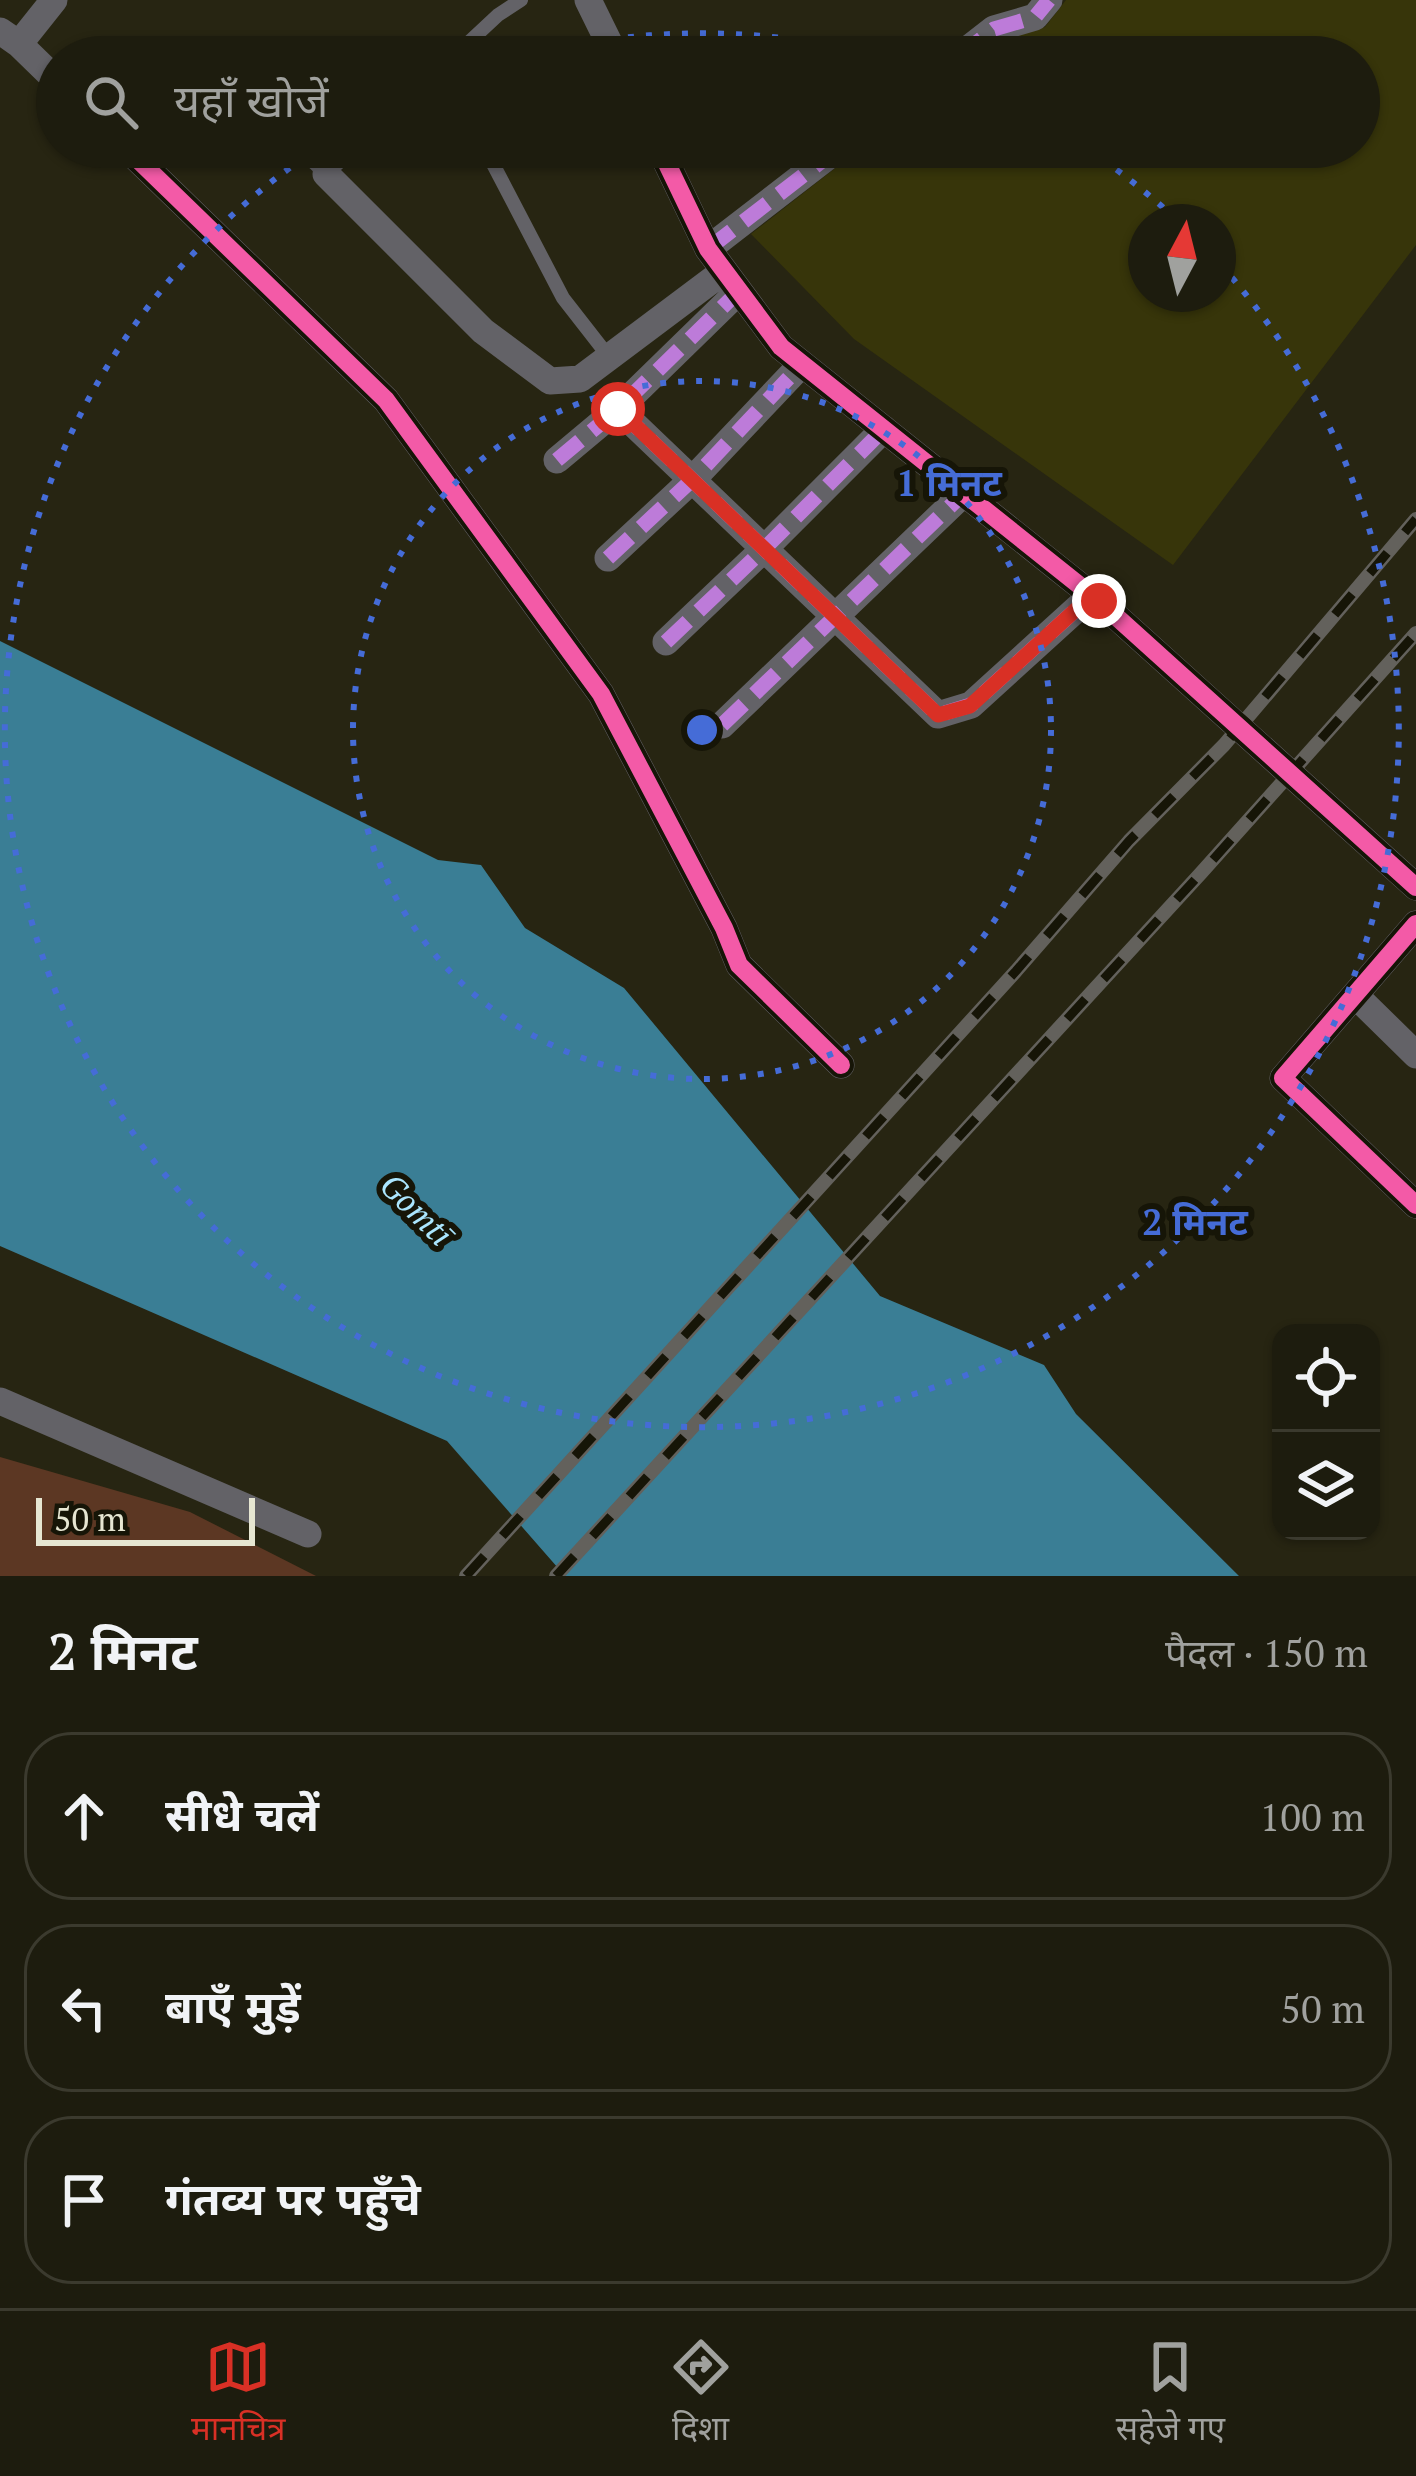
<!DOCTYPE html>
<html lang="hi">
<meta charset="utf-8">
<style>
body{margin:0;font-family:"PT Serif","Noto Sans Devanagari",serif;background:#252517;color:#f1f3f6}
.controls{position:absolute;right:36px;bottom:36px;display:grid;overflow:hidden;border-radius:24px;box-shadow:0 3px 9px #0004}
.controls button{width:108px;height:108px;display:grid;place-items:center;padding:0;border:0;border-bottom:3px solid #3b3a2e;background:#1d1c0e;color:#f1f3f6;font:60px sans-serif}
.compass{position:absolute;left:1128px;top:204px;width:108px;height:108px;border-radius:50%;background:#1d1c0e;box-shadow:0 3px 9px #0004;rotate:7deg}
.scale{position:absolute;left:36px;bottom:30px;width:219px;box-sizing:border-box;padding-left:12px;border:6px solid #e6e6d2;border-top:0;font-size:33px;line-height:42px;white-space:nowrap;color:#e6e6d2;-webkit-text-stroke:9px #161507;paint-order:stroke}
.stop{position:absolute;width:36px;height:36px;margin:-27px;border:9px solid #d93025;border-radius:50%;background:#fff}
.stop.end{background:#d93025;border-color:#fff;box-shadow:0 3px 12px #0008}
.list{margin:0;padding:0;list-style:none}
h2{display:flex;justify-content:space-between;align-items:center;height:156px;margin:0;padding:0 48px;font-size:51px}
h2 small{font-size:39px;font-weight:400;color:#a0a19e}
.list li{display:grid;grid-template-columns:78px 1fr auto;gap:36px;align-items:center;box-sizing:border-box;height:168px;margin:0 24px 24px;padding:0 24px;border:3px solid #3b3a2e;border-radius:48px}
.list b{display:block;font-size:45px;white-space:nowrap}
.list em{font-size:39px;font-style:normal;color:#a0a19e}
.icon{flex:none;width:66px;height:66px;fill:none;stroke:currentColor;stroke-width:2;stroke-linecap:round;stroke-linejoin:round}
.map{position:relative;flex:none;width:1416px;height:1576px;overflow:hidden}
.search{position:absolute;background:#1d1c0e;box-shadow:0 3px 9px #0004;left:36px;right:36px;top:36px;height:132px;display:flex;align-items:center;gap:30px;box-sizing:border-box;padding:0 42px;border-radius:66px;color:#a0a19e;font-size:45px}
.sheet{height:732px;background:#1d1c0e}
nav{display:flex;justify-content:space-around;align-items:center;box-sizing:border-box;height:168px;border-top:3px solid #3b3a2e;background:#1d1c0e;font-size:33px;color:#a0a19e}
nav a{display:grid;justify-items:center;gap:6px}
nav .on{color:#d93025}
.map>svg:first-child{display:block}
.built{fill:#37350a;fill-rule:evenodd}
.green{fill:#5c3723}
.water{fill:#3a7e95}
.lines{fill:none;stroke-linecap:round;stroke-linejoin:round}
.lane{stroke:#636267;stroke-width:14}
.street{stroke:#636267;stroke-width:27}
.rail-casing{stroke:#63615c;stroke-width:14}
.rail{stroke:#161507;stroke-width:9;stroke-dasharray:27;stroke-linecap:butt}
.quiet{stroke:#bd7bd9;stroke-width:15;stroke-dasharray:30 15;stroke-linecap:butt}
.cycleway-casing{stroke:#161507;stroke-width:26}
.cycleway{stroke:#f35aa7;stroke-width:18}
.route{stroke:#d93025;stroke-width:15}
.ring{fill:none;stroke:#456cd7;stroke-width:6;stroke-dasharray:6 12}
.labels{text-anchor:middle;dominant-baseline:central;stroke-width:12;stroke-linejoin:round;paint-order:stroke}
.water-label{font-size:33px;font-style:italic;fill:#abe6fe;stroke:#161507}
.centre{fill:#456cd7;stroke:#161507;stroke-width:6}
.ring-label{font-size:36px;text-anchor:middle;font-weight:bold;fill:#456cd7;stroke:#161507;stroke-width:12;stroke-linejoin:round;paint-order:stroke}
</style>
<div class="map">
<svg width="1416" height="1576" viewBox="0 0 1416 1576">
<rect width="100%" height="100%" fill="#272512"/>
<path class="built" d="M1066 0H1416V245L1173 565 854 339 751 234 862 147H1359V57H977L1000 39 1045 27ZM1146 222H1218V294H1146Z"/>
<path class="green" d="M0 1457 190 1512 316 1576H0Z"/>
<path class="water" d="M0 641 438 860 481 865 525 928 624 988 880 1296 1044 1365 1076 1414 1239 1576H565L447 1441 0 1246Z"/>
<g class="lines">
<path class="lane" d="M453 57 498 15 521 0
M297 147 326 174 356 147
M480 147 492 162 563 298 609 357"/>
<path class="street" d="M588 0 616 57
M0 31 19 44 54 0
M19 44 57 81
M958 57 994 29 1035 17 1049 0
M125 147 386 400 601 694 724 928 739 965 841 1065
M659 147 708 249 781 347 1099 601 1416 887
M326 174 483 331 550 381 580 379 724 271
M708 249 840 147
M618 409 938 715 971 705 1092 595
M557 460 618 409 739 291
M608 558 692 480 802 364
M666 642 764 549 884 429
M722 725 964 493
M1416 924 1283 1078 1416 1205
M1355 995 1416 1055
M0 1401 308 1534"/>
<defs>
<path id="rail" d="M466 1576 1016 971 1129 841 1224 745 1416 519
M556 1576 1201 873 1416 633"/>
</defs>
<use href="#rail" class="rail-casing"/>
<use href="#rail" class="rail"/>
<path class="quiet" d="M958 57 994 29 1035 17 1049 0
M708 249 840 147
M618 409 938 715 971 705 1092 595
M557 460 618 409 739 291
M608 558 692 480 802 364
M666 642 764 549 884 429
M722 725 964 493"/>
<defs>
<path id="cycleway" d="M125 147 386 400 601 694 724 928 739 965 841 1065
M659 147 708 249 781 347 1099 601 1416 887
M1416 924 1283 1078 1416 1205"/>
</defs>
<use href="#cycleway" class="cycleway-casing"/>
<use href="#cycleway" class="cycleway"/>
</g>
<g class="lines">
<path class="route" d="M618 409 938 715 970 706 1092 595 1099 601"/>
</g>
<g class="ring">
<circle cx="702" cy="730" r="349"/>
<path d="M522 57A697 697 0 0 1 882 57M1087 149A697 697 0 0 1 1177 220M1220 264A697 697 0 1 1 317 149"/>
</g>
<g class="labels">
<g class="water-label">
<text transform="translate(417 1209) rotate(45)">Gomtī</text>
</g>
</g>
<circle cx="702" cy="730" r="18" class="centre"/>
<g class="ring-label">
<text x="949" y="496">1 मिनट</text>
<text x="1195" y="1235">2 मिनट</text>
</g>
</svg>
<div class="controls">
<button><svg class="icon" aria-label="locate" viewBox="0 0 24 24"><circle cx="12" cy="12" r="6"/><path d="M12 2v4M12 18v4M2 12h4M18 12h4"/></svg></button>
<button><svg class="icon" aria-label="layers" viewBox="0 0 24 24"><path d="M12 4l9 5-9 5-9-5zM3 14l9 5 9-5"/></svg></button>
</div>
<svg class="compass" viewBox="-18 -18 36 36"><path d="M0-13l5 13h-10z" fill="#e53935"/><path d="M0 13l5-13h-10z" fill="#a0a19e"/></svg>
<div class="scale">50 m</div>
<div class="stop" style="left:618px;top:409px"></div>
<div class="stop end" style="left:1099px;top:601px"></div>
<div class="search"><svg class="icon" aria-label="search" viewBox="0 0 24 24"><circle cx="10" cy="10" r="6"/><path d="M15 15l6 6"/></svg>यहाँ खोजें</div>
</div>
<section class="sheet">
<h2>2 मिनट<small>पैदल · 150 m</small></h2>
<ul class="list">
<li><svg class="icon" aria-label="ahead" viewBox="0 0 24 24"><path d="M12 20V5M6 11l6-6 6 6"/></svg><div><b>सीधे चलें</b></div><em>100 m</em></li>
<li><svg class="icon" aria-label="left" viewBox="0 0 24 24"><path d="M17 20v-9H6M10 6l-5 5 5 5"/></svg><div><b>बाएँ मुड़ें</b></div><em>50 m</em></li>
<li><svg class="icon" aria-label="arrive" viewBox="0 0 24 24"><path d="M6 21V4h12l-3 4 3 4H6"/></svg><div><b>गंतव्य पर पहुँचे</b></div></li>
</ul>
</section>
<nav>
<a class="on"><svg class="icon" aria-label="map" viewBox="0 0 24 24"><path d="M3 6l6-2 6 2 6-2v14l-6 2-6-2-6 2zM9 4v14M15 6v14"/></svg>मानचित्र</a>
<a><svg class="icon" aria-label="directions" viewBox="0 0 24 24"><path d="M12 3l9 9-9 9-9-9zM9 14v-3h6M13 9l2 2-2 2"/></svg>दिशा</a>
<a><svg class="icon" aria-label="saved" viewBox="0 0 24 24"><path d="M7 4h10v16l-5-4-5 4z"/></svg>सहेजे गए</a>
</nav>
